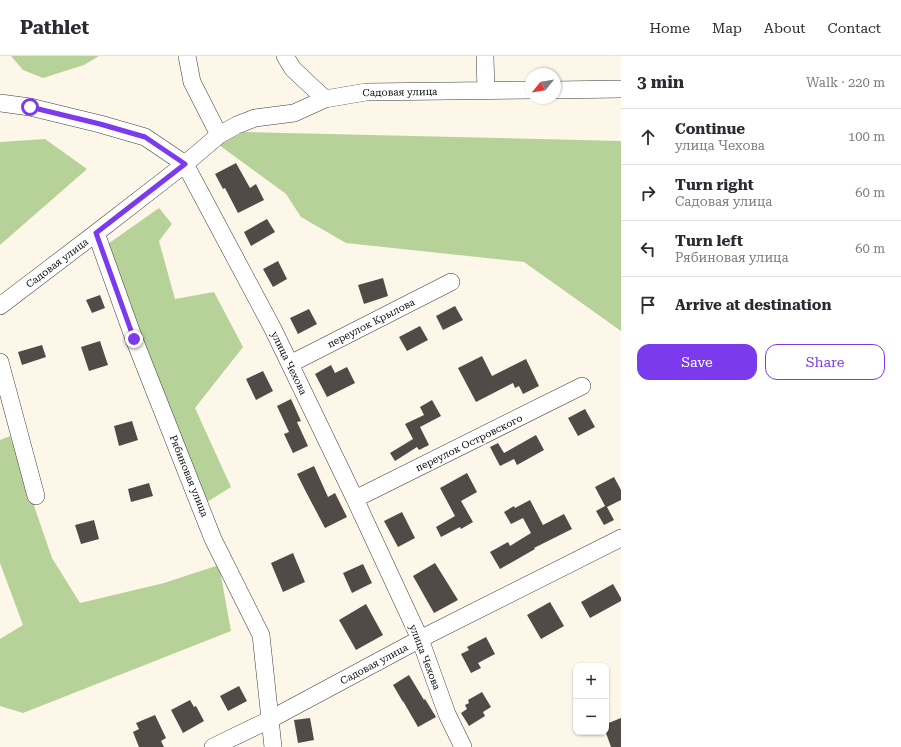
<!DOCTYPE html>
<meta charset="utf-8">
<style>
body{margin:0;font-family:"Roboto Serif",serif;background:#f2f2f3;color:#2b2b33}
.controls{position:absolute;right:12px;bottom:12px;display:grid;overflow:hidden;border-radius:8px;box-shadow:0 1px 3px #0004}
.controls button{width:36px;height:36px;display:grid;place-items:center;padding:0;border:0;border-bottom:1px solid #e1e1e2;background:#fff;color:#2b2b33;font:20px sans-serif}
.compass{position:absolute;left:525px;top:12px;width:36px;height:36px;border-radius:50%;background:#fff;box-shadow:0 1px 3px #0004;rotate:240deg}
.stop{position:absolute;width:12px;height:12px;margin:-9px;border:3px solid #7c3aed;border-radius:50%;background:#fff}
.stop.end{background:#7c3aed;border-color:#fff;box-shadow:0 1px 4px #0008}
.list{margin:0;padding:0;list-style:none}
h2{display:flex;justify-content:space-between;align-items:center;height:52px;margin:0;padding:0 16px;font-size:17px}
h2 small{font-size:13px;font-weight:400;color:#7c7c81}
.list li{display:grid;grid-template-columns:26px 1fr auto;gap:12px;align-items:center;box-sizing:border-box;height:56px;padding:0 16px;border-top:1px solid #e1e1e2}
.list b{display:block;font-size:15px;white-space:nowrap}
.list p{margin:0;font-size:13px;white-space:nowrap;color:#7c7c81}
.list em{font-size:13px;font-style:normal;color:#7c7c81}
.actions{display:flex;gap:8px;padding:12px 16px}
.actions a{flex:1;padding:9px 0;border:1px solid #7c3aed;border-radius:12px;text-align:center;font-size:14px;color:#7c3aed}
.actions .main{background:#7c3aed;color:#fff}
.icon{flex:none;width:22px;height:22px;fill:none;stroke:currentColor;stroke-width:2;stroke-linecap:round;stroke-linejoin:round}
.map{position:relative;flex:none;width:621px;height:691px;overflow:hidden}
header{display:flex;align-items:center;gap:24px;box-sizing:border-box;height:56px;padding:0 20px;background:#fff;border-bottom:1px solid #e1e1e2}
header strong{font-size:19px}
nav{display:flex;gap:22px;margin-inline-start:auto;font-size:14px}
main{display:flex}
aside{flex:1;background:#fff}
.map>svg:first-child{display:block}
.forest{fill:#b7d298}
.building{fill:#514a47}
.lines{fill:none;stroke-linecap:round;stroke-linejoin:round}
.minor-casing{stroke:#3d3d3d;stroke-width:18}
.minor{stroke:#fff;stroke-width:17}
.route{stroke:#7c3aed;stroke-width:5}
.labels{text-anchor:middle;dominant-baseline:central;stroke-width:4;stroke-linejoin:round;paint-order:stroke}
.street-label{font-size:10px;fill:#0a0a0a;stroke:#fff}
</style>
<header>
<strong>Pathlet</strong>
<nav><a>Home</a><a>Map</a><a>About</a><a>Contact</a></nav>
</header>
<main>
<div class="map">
<svg width="621" height="691" viewBox="0 0 621 691">
<rect width="100%" height="100%" fill="#fdf7e9"/>
<path class="forest" d="M11 0H99L84 9 43 22 23 14Z
M244 76 621 85V275L524 206 346 187 301 161 286 138 219 89Z
M45 83 87 113 0 189V86Z
M159 152 172 168 159 185 175 243 214 236 243 291 195 352 231 431 207 446 105 190Z
M10 380 52 502 80 547 164 527 219 509 231 575 23 657 0 650V583L23 569 0 507V384Z"/>
<path class="building" d="M236 107 250 132 256 128 264 144 238 157 225 132 223 133 215 118Z
M267 163 275 176 251 190 244 176Z
M278 205 287 223 273 231 263 213Z
M383 222 388 240 364 248 358 229Z
M100 239 105 252 92 257 86 244Z
M455 250 463 264 443 274 436 260Z
M309 253 317 268 298 278 290 262Z
M420 270 428 284 407 295 399 281Z
M100 285 108 309 89 315 81 291Z
M42 289 46 301 22 309 18 296Z
M482 300 492 320 526 303 539 330 523 338 519 330 515 332 513 327 476 346 458 312Z
M331 309 335 317 347 311 355 327 327 341 315 318Z
M263 315 273 335 256 344 246 323Z
M291 343 301 365 297 366 308 390 293 397 284 378 289 376 277 350Z
M432 344 441 360 420 371 429 389 419 394 417 391 395 405 390 397 413 383 405 368 424 359 420 351Z
M585 353 595 371 578 380 568 362Z
M132 365 138 384 119 390 114 370Z
M536 379 544 394 517 409 514 403 500 410 490 391 498 387 504 397Z
M314 410 328 441 335 437 347 461 325 472 305 434 297 418Z
M467 417 477 436 461 445 473 466 461 473 460 471 441 481 436 471 455 460 440 432Z
M614 421 621 434V444L607 451 614 464 604 469 596 455 605 450 595 431Z
M149 427 153 440 131 446 128 433Z
M530 444 543 469 564 458 572 473 534 492 535 493 500 513 490 496 508 486 510 490 531 477 523 462 511 468 504 456 514 450 515 452Z
M402 456 415 482 398 491 384 465Z
M94 464 99 483 81 488 75 469Z
M293 497 305 526 283 536 271 507Z
M435 507 458 544 434 557 413 520Z
M363 508 372 527 352 537 343 517Z
M613 528 621 542V545L590 562 581 546Z
M550 546 564 570 541 583 527 559Z
M366 548 383 579 356 594 339 564Z
M486 581 495 598 478 607 481 612 471 617 461 598 469 594 467 591Z
M409 619 424 644 425 643 436 661 418 671 403 645V646L393 629Z
M239 630 247 645 228 655 220 640Z
M482 636 491 651 483 656 485 660 469 670 461 657 467 653 465 649 469 647 468 644Z
M190 644 194 651 196 650 204 665 183 677 171 654Z
M155 659 166 682 161 685 164 691H139L133 676 139 673 136 667Z
M310 662 314 684 298 687 294 664Z
M621 662V691H611L606 677V668Z"/>
<g class="lines">
<defs>
<path id="minor" d="M187 0 192 26 219 79
M285 0 293 13 325 43
M485 0 486 35
M555 34 621 33
M0 47 30 51 100 68 145 81 185 108 273 273 355 443 420 583 447 658 463 691
M96 177 134 283 213 483 261 579 273 691
M0 250 96 177 185 108 219 79 237 69 255 62 294 57 325 43 366 36 531 34
M0 306 36 440
M290 308 451 226
M355 443 582 330
M213 691 269 664 420 583 621 482"/>
</defs>
<use href="#minor" class="minor-casing"/>
<use href="#minor" class="minor"/>
</g>
<g class="lines">
<path class="route" d="M30 51 100 68 145 81 185 108 96 177 134 283"/>
</g>
<g class="labels">
<g class="street-label">
<text transform="translate(400 36) rotate(-1)">Садовая улица</text>
<text transform="translate(57 207) rotate(-37)">Садовая улица</text>
<text transform="translate(371 267) rotate(-27)">переулок Крылова</text>
<text transform="translate(289 307) rotate(64)">улица Чехова</text>
<text transform="translate(469 387) rotate(-26)">переулок Островского</text>
<text transform="translate(189 420) rotate(68)">Рябиновая улица</text>
<text transform="translate(425 601) rotate(69)">улица Чехова</text>
<text transform="translate(374 608) rotate(-28)">Садовая улица</text>
</g>
</g>
</svg>
<div class="controls">
<button>+</button>
<button>−</button>
</div>
<svg class="compass" viewBox="-18 -18 36 36"><path d="M0-13l5 13h-10z" fill="#e53935"/><path d="M0 13l5-13h-10z" fill="#7c7c81"/></svg>
<div class="stop" style="left:30px;top:51px"></div>
<div class="stop end" style="left:134px;top:283px"></div>
</div>
<aside>
<h2>3 min<small>Walk · 220 m</small></h2>
<ul class="list">
<li><svg class="icon" aria-label="ahead" viewBox="0 0 24 24"><path d="M12 20V5M6 11l6-6 6 6"/></svg><div><b>Continue</b><p>улица Чехова</p></div><em>100 m</em></li>
<li><svg class="icon" aria-label="right" viewBox="0 0 24 24"><path d="M7 20v-9h11M14 6l5 5-5 5"/></svg><div><b>Turn right</b><p>Садовая улица</p></div><em>60 m</em></li>
<li><svg class="icon" aria-label="left" viewBox="0 0 24 24"><path d="M17 20v-9H6M10 6l-5 5 5 5"/></svg><div><b>Turn left</b><p>Рябиновая улица</p></div><em>60 m</em></li>
<li><svg class="icon" aria-label="arrive" viewBox="0 0 24 24"><path d="M6 21V4h12l-3 4 3 4H6"/></svg><div><b>Arrive at destination</b></div></li>
</ul>
<div class="actions"><a class="main">Save</a><a>Share</a></div>
</aside>
</main>
